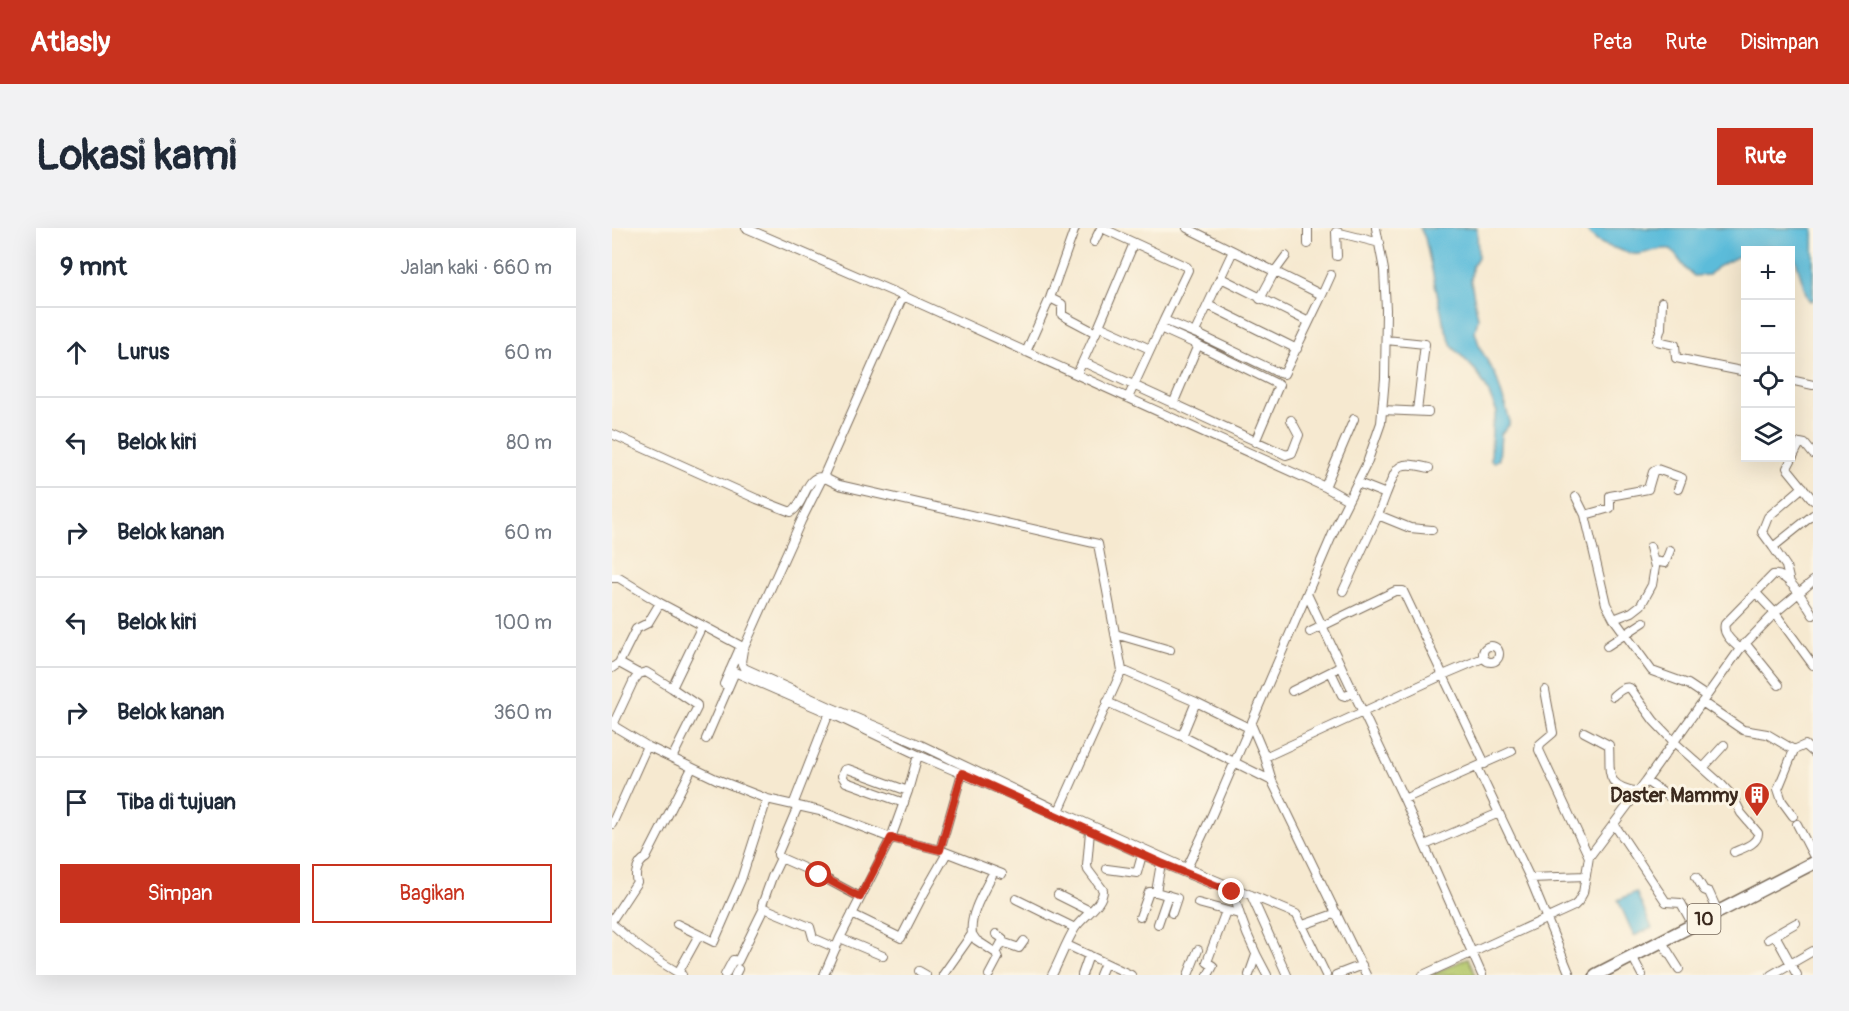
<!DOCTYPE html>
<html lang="id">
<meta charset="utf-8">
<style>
body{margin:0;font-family:Pangolin,sans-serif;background:#f2f2f3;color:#1f2937}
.controls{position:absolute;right:18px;top:18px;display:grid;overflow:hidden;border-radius:0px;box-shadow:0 6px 24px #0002}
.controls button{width:54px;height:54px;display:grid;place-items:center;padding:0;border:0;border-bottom:2px solid #e0e1e3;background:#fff;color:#1f2937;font:30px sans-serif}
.stop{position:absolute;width:18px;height:18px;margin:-14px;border:4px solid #c8321e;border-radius:50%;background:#fff}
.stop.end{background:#c8321e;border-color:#fff;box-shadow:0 2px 6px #0008}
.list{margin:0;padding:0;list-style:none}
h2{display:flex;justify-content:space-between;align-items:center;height:78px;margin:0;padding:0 24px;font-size:26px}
h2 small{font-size:20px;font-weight:400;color:#747a83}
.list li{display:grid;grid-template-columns:39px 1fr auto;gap:18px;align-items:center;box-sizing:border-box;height:90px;padding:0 24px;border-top:2px solid #e0e1e3}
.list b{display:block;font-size:22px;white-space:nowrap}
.list em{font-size:20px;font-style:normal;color:#747a83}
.actions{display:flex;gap:12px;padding:18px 24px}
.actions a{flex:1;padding:14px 0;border:2px solid #c8321e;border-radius:0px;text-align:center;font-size:21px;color:#c8321e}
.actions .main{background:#c8321e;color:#fff}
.icon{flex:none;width:33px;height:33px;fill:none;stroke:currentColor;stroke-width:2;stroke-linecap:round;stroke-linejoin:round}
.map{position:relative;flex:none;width:1201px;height:747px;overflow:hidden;border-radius:0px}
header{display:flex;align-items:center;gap:36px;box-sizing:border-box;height:84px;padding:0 30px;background:#c8321e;color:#fff}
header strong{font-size:28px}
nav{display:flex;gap:33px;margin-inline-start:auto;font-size:21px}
.intro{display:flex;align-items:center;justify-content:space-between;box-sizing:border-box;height:144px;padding:0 36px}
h1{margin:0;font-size:42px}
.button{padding:15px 27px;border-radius:0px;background:#c8321e;color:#fff;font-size:21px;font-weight:700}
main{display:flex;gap:36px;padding:0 36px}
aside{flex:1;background:#fff;border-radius:0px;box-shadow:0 6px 24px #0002}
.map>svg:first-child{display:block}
.green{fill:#b5c96d;stroke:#787a46;stroke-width:1.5}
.water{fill:#5cbcda;stroke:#4c737c;stroke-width:1.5}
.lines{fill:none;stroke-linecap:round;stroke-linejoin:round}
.minor-casing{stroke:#7c6d5c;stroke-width:10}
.highway-casing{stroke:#7c6d5c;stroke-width:15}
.minor{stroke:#fff;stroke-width:8}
.highway{stroke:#fff;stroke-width:12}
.route{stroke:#c8321e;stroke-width:8}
.labels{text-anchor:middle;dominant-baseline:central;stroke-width:6;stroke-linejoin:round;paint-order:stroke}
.shield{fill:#fcf5e5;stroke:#75675a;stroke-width:1.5}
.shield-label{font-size:18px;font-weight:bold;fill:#3b2a1e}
.poi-label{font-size:20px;font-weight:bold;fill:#3b2a1e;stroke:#fcf5e5;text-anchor:end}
</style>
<header>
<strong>Atlasly</strong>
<nav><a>Peta</a><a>Rute</a><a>Disimpan</a></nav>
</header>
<div class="intro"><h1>Lokasi kami</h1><a class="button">Rute</a></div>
<main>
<aside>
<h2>9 mnt<small>Jalan kaki · 660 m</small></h2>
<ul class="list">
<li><svg class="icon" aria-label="ahead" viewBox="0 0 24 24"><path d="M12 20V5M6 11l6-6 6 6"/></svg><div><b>Lurus</b></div><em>60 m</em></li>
<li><svg class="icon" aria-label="left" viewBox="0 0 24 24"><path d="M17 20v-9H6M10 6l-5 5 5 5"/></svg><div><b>Belok kiri</b></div><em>80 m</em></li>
<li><svg class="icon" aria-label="right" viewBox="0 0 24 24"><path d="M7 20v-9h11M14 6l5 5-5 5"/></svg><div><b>Belok kanan</b></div><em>60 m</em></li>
<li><svg class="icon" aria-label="left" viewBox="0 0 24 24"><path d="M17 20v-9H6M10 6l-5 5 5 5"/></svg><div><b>Belok kiri</b></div><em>100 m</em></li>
<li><svg class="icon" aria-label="right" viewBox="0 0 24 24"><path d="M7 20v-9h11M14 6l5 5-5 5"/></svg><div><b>Belok kanan</b></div><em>360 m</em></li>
<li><svg class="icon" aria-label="arrive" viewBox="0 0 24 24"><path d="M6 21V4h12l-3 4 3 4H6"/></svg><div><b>Tiba di tujuan</b></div></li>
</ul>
<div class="actions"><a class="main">Simpan</a><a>Bagikan</a></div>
</aside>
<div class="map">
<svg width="1201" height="747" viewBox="0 0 1201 747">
<rect width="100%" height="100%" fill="#fcf5e5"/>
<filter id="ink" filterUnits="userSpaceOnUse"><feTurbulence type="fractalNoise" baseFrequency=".0167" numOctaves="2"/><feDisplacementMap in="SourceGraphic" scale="12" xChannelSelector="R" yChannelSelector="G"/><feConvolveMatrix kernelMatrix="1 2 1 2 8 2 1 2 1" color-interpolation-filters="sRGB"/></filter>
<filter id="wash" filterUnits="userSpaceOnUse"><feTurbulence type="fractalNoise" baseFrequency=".008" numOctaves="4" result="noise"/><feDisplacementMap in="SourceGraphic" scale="24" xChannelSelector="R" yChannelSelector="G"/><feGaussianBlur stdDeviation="1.35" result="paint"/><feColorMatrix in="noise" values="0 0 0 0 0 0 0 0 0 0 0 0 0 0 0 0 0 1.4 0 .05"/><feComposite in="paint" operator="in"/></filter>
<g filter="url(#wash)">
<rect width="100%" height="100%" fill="#f6e9d0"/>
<path class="green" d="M856 730 864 747H818Z"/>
<path class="water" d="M808 0H865L866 29 860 39 859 54 866 90 863 104 868 120 884 148 897 190V197L889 206 887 231 883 234 879 233 880 198 885 184 874 159 864 143 840 118 832 97 813 10Z
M974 0H1201V72L1198 73 1195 69 1183 29 1179 25 1178 22 1159 18 1134 22 1133 25 1105 39 1097 47 1082 48 1074 41 1059 21C1044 19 1039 25 1027 26 1020 27 1014 24 1008 22 993 17 981 15 974 0Z
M1024 664 1040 700 1022 708 1006 672Z"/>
</g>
<g filter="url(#ink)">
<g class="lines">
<defs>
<path id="minor" d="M134 0 291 68 713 259 736 272
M490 0 575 39 576 42 552 92
M482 14 489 0
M696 16V0
M725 28 724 4 768 15
M609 50 697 94
M710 67 719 47
M438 70 450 76V87L484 105
M648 71 663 43 674 28
M1050 74 1049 100 1045 113 1063 117 1064 130 1134 144
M596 77 685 121
M487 98 538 121
M548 100 586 117 561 176
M583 104 621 23
M774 112 813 116 805 183
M586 117 667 157 643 214
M414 124 438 70 463 0
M471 134 674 227 680 225 687 207 679 192
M465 146 487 98 522 15
M1178 152 1201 157
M516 170 552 92 590 108 667 145 672 146 710 67 575 0
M770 182 816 184
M0 206 145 271 179 284C194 275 193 247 211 249L291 68
M1201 226 1193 216 1188 215 1175 240 1201 272
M713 259 742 191
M1191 259 1156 289 1150 304 1161 319 1201 287
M774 266C786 237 784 232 817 240
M964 269 973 287 994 376 1002 391 1040 443 1076 456 1094 468
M766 287 798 300 820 302
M973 287 998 280V268L1036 261 1041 244 1045 241 1070 250 1066 261
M1161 319 1174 338 1178 355
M1042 333 1053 335 1058 322
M0 350H7L48 375 129 418
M731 363 766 287 774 266 746 255
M1144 365 1163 385 1201 437
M695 366 792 571 870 747
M1002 391 1020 384 1029 377 1040 357 1043 339 1038 319
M698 404 783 363H791L873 536
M503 406 558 422
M1133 415 1167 457
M995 418 1032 394
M871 426a8 8 0 1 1 16 0a8 8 0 1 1-16 0Z
M1128 421C1121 414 1110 406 1113 396L1161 347C1177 344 1193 375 1201 387
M7 435 27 446 34 444 60 460 85 477V480L60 530 104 551 155 571 208 583 279 610 328 622 390 646
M0 440 7 435 24 401 36 395 48 375
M118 442 226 489 306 527 407 570 549 635 602 657
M510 442 584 474 637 500
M719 444 730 467 733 468 741 465
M112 456 127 422
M60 460 90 398
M933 462 941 505 928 516 927 522 977 629
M680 463 728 439
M1001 468C1006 464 1011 458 1018 460L1042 493 1062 514 1109 556 1121 569 1129 585 1146 605C1146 616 1131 620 1122 624
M495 474 570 508 660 553
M1090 474 1131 502 1155 506 1182 522 1166 561 1170 573 1181 588
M639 496 653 529 660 553 754 747
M0 497 35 518 60 530
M1 497 21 454 27 446
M972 504 997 517C999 546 991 557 1026 564
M570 508 584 474
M94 511 123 444
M1182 522 1193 517 1201 524
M653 529 831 447 871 430
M865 539 918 650 958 747
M1092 539 1112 517
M1034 553 1056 568
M792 571 900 523
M292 575 234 554 230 548 232 542 236 541 296 563
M181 577 217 485
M447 583 510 442 486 316 227 257 211 249 189 293 131 422 129 434 132 440 218 479 309 517 447 583 572 639 684 686 686 689 714 747
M0 596 35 518
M1002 596 1054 674 1069 675 1081 697
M1185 596 1201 627
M813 617 887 585
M328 622 350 545
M169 630 203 645 248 669
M549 635 544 664 565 670 560 685
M575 640 599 589 728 289 755 235 769 195 773 150 774 82 772 42 764 0
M495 641 525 645 530 627
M1084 649 1092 662 1097 664 1106 684
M918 650 974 648
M613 662 622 667C629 694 641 722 655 747
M446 667 478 683
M639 667 675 747
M404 671 463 700
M586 675 627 686
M152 680 198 699 201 710 224 720
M240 686 289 710 311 667 335 625
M528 689 537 664H544
M0 692 25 654C22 646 26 634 34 630L80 540
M0 696C22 717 44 732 70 747
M65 696 102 714 129 652 155 571
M546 696 556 667
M691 697 725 685
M360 706 364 712 384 725
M384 706 390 710 391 714
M1163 707 1185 747
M228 710 271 728
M1156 711 1184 695
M1050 714 1067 741
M455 717 519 747
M1020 728 1030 747
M307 743 314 747
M66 745 87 707
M113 747 121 732 126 733 152 680 150 677 160 649 169 630 166 627V625L186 578
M123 747 126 741
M212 747 228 710 279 610 296 563 306 527
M331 747 360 706C357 685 373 662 382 643
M377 747 386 730 384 725 390 714 407 720 412 713
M440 747C448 732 454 714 463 700 471 688 491 677 491 662L476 642 475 638 478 603
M470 747 477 727
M488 747 493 735
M576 747 586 722
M596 747 601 738 595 734 614 683
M637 747 644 727
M724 747 750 737
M811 747 962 678 966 674 971 665 977 629 1034 553 1128 421 1163 385 1201 353
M1159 747 1201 723"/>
<path id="highway" d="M984 747 1201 635"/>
</defs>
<use href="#minor" class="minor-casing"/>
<use href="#highway" class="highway-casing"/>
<use href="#minor" class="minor"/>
<use href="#highway" class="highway"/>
</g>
</g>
<g class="lines" filter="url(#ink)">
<path class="route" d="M207 647 248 669 279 610 328 622 350 545 549 635 620 664"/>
</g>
<defs>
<symbol id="building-pin" viewBox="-11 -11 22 30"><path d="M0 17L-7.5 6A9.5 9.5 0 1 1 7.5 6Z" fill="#c8321e" stroke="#fcf5e5"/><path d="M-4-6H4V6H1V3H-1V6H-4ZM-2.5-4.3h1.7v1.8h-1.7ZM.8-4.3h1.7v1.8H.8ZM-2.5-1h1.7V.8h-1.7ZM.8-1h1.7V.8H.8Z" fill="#fff"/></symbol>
</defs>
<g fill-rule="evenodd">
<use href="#building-pin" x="1130" y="552" width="30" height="40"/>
</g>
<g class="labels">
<rect class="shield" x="1075.5" y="676" width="33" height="30" rx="4.5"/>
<g class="shield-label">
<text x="1092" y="691">10</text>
</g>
<g class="poi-label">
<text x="1126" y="567">Daster Mammy</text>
</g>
</g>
</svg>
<div class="controls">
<button>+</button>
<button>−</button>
<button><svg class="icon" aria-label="locate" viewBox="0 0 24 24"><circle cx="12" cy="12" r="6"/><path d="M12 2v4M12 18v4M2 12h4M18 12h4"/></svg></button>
<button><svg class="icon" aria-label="layers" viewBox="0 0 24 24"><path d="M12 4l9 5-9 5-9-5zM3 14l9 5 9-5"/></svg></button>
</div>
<div class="stop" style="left:207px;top:647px"></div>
<div class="stop end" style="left:620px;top:664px"></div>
</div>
</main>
